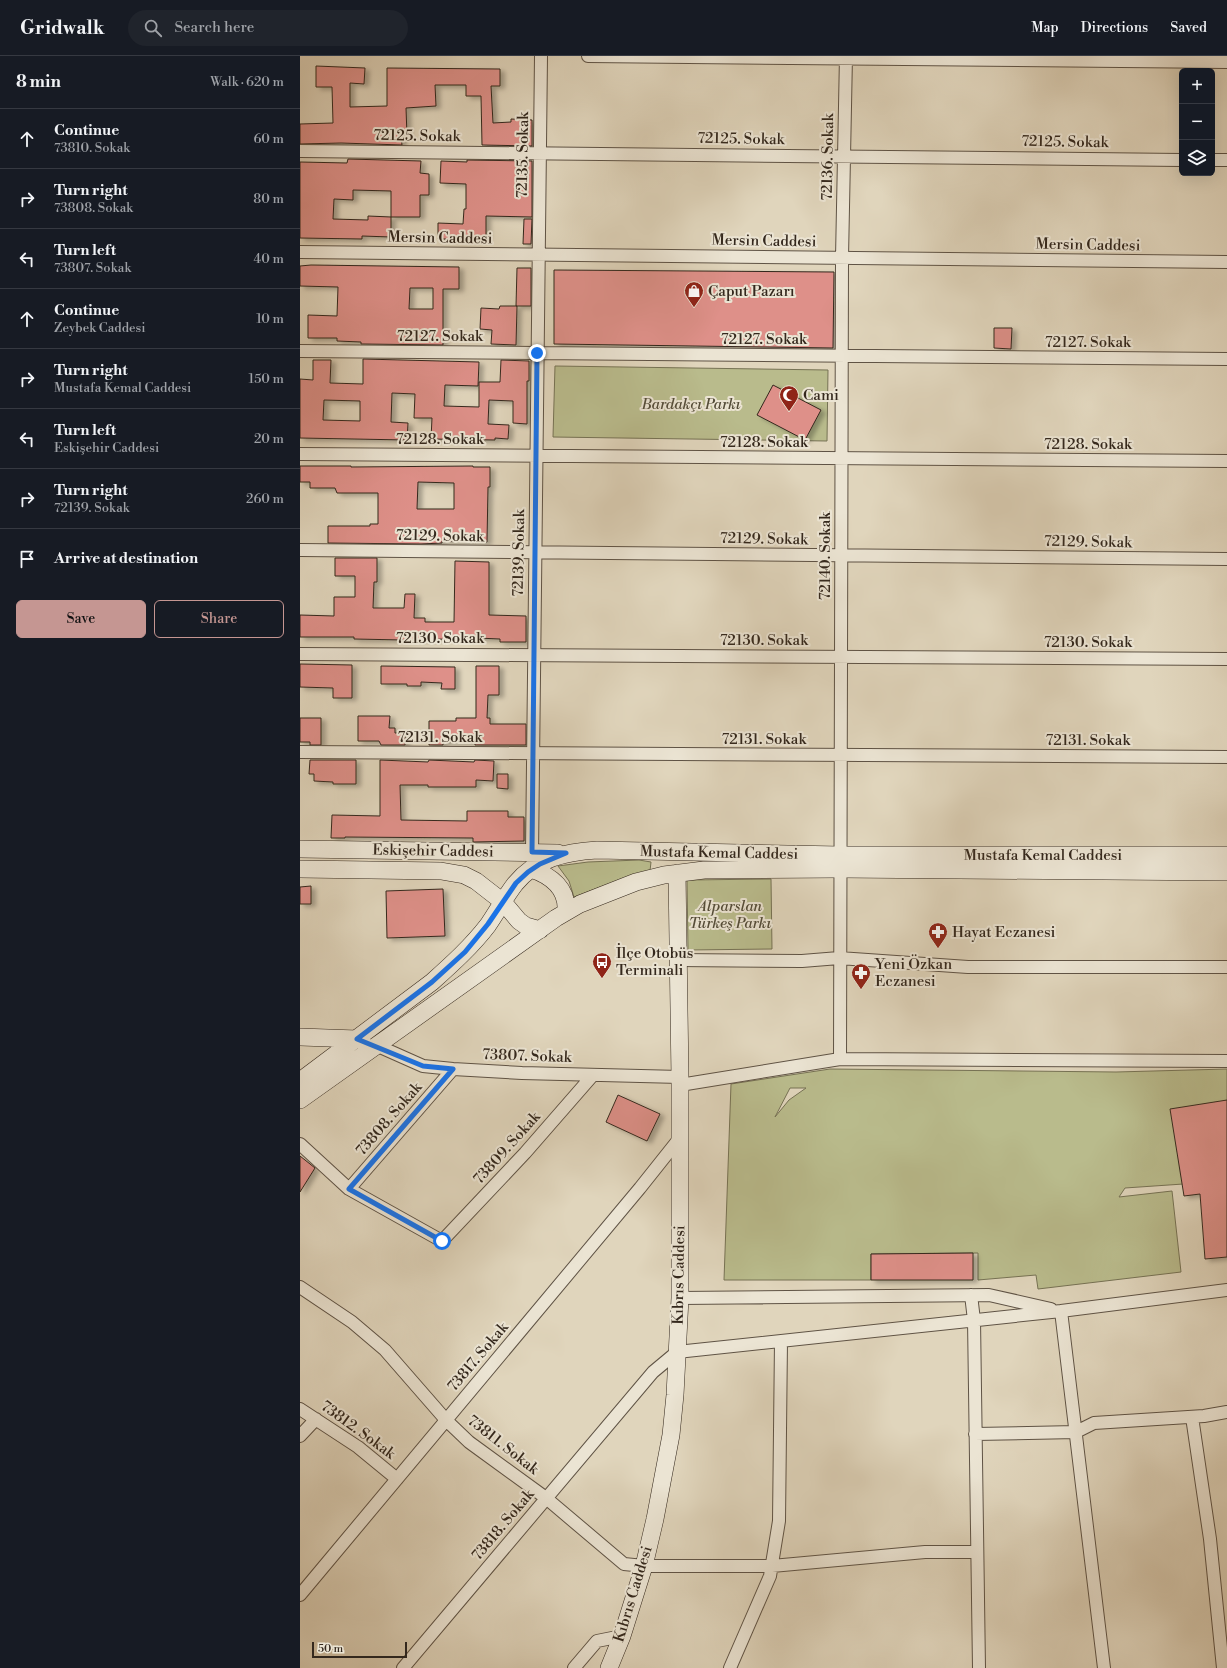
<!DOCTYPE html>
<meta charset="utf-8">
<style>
body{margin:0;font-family:"Libre Bodoni",serif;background:#20242c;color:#f1f3f6}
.controls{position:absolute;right:12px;top:12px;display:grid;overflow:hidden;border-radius:6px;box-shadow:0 4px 16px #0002}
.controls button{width:36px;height:36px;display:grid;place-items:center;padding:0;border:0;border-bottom:1px solid #363941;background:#171b24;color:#f1f3f6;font:20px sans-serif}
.scale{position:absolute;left:12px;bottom:10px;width:95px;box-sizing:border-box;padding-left:4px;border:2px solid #34281d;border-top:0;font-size:11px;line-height:14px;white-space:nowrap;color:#34281d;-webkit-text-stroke:3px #ebe4d3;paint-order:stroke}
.stop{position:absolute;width:12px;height:12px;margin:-9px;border:3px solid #1a73e8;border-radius:50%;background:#fff}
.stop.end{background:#1a73e8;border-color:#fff;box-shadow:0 1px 4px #0008}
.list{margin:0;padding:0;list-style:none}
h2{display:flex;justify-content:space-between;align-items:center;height:52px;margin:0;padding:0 16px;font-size:17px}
h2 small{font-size:13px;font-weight:400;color:#9ea1a6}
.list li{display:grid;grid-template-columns:26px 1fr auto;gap:12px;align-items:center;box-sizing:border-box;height:60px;padding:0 16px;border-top:1px solid #363941}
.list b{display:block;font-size:15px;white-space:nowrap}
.list p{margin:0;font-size:13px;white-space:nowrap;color:#9ea1a6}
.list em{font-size:13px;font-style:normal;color:#9ea1a6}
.actions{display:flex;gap:8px;padding:12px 16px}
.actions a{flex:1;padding:9px 0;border:1px solid #c59692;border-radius:6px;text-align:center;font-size:14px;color:#c59692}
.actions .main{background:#c59692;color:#111}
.icon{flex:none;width:22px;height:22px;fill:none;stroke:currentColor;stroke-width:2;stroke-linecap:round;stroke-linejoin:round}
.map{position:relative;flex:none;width:927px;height:1612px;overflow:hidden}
header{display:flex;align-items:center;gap:24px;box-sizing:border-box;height:56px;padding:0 20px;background:#171b24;border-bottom:1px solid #363941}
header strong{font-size:19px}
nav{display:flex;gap:22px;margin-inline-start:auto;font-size:14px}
.search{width:280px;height:36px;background:#20242c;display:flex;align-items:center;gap:10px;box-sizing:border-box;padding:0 14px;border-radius:22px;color:#9ea1a6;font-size:15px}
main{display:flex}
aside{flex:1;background:#171b24}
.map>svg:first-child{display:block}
.green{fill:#b9bb8c;stroke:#767254;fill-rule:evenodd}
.building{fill:#de9089;stroke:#34281d;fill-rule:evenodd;filter:url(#shadow)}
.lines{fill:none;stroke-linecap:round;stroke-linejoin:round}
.street-casing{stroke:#5f5345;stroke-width:14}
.secondary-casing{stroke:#34281d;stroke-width:18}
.street{stroke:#ebe4d3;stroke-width:12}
.secondary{stroke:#ebe4d3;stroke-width:17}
.route{stroke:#1a73e8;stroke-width:5}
.labels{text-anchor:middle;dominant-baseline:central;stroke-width:4;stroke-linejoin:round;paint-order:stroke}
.street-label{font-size:15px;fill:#34281d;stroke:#ebe4d3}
.poi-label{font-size:15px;fill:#34281d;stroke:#ebe4d3;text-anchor:start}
.park-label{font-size:15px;font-style:italic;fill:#554d39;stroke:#ebe4d3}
</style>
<header>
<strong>Gridwalk</strong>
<div class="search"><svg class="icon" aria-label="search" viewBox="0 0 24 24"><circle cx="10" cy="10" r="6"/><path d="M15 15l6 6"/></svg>Search here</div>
<nav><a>Map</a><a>Directions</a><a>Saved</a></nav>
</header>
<main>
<aside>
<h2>8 min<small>Walk · 620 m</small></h2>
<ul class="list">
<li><svg class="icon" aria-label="ahead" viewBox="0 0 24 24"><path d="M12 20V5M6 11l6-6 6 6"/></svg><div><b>Continue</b><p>73810. Sokak</p></div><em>60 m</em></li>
<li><svg class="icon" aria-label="right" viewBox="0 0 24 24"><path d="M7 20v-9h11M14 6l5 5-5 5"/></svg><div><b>Turn right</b><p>73808. Sokak</p></div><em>80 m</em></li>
<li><svg class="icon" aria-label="left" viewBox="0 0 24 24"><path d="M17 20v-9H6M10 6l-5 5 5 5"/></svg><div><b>Turn left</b><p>73807. Sokak</p></div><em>40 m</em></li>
<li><svg class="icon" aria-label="ahead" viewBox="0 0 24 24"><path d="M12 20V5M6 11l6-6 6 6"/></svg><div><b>Continue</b><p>Zeybek Caddesi</p></div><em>10 m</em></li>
<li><svg class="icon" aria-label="right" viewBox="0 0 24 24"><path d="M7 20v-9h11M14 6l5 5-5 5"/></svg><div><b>Turn right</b><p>Mustafa Kemal Caddesi</p></div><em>150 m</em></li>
<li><svg class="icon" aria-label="left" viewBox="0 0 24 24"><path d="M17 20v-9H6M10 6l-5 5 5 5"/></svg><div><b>Turn left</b><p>Eskişehir Caddesi</p></div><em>20 m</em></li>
<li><svg class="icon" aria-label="right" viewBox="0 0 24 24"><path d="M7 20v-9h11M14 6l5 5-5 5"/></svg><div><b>Turn right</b><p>72139. Sokak</p></div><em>260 m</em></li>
<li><svg class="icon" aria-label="arrive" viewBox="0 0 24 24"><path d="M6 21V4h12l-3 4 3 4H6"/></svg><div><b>Arrive at destination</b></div></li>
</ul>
<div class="actions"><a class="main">Save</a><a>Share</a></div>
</aside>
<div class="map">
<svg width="927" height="1612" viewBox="0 0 927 1612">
<defs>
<filter id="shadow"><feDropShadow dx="4.5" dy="2.5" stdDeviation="2" flood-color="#0004"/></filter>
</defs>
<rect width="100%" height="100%" fill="#e0d5bc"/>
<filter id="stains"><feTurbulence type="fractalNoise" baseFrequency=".005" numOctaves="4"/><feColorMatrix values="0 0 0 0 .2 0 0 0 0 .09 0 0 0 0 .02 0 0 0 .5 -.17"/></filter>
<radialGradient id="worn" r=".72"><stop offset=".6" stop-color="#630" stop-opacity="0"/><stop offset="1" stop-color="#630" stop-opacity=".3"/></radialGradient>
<path class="green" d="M255 310 528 314 527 385 253 381Z
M339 804 351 806 350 815 332 819 274 841 269 825 258 810 288 806Z
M471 823 472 893 388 894 387 824Z
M530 1013 816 1016 927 1013V1125L825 1132 819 1141 872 1135 881 1216 738 1233 736 1219 678 1224V1197L571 1198V1224H424L431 1028ZM490 1032H506L489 1044 475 1061Z"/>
<path class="building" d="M16 10 65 12 64 28 50 27V51L87 50V12L200 13V30H191L193 67 211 66V63L232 64V90L182 89 181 40H166V29H135L136 50 106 52 107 80H101L102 89 41 87 0 88V68L33 67 32 31H16Z
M48 103 121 105 120 117 129 118V139H120V161H91V181L62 180V183L0 182V106L47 107ZM53 134 91 135V161L68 160V164L33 163 34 143 53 144Z
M167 104 232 105V161L186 160V181H159L158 183H138V167L163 168 164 153H166V128L140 127 141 105 167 106Z
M224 163H232L231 188H223Z
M11 209 159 211V233H143V289L64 288H61V286L37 285V282H8V259L37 260 38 231 0 230V210ZM110 232H133V253H109Z
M217 212H231V250H216Z
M254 214 534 216 533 292 254 288Z
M200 250H217L216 289 191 288 192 274 180 273 181 252 199 253Z
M694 272H712L711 293 694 292Z
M63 303 179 306 178 330 145 329 144 350 179 351V326H200L201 304 229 305V325H227V368L213 367V345L189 344 188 368 209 369 208 383 195 382V384L131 383 132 362H114L115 338 92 337 91 366 108 367 107 384 0 382V323L13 324V304H31L30 327 63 328ZM24 344 60 345V365L23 364Z
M473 329 521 354 505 384 457 359Z
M0 410H51V411L173 410V411H190V431H188L187 486 142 485V487L121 488 28 487V470H70V468H78V437H37L35 432H10V426H0ZM118 426 154 427V453H117Z
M35 502H77V526H74L73 552H104L105 538H115L114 562H125V566H154L155 505 189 506V559L226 560V586H200V583L177 582 146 581V583L104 584 54 583V581H0V559L34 560V541H55V520H35Z
M0 608 52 609V642H33V632L0 631Z
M81 610 155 611V633H141L142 627 121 626V630H107V628H81Z
M176 610H199V639H188L187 662H190V668H226V689H175V686H143V689H129V665H156V662H176Z
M58 660H90L89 672H95V677H105V689H81L79 685H58Z
M0 662H21V689H10V686H0Z
M10 704H56V728H33V726L14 725V718H9Z
M80 704 128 706 129 704 174 706 175 704 194 705 193 725 176 724V731H128V729H100L101 764 167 765V755H208V761H224V785L173 786V782L45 781V782H31L32 759 80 760Z
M197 718H208V733L197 732Z
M11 830V848H0V831Z
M143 833 145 880 87 882 86 835Z
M318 1039 360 1058 347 1085 306 1066Z
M927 1044V1201L905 1203 900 1138 884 1140 870 1053Z
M0 1100 15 1112 0 1136Z
M673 1197V1224H571V1198Z"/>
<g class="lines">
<defs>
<path id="street" d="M288 0 927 6
M0 95 882 104
M912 104H927
M0 196 927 206
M0 295 927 303
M0 398 927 405
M0 494 927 503
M0 598 927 603
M0 696 927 701
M232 797 241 0
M377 904 502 905 539 902 668 911H927
M78 990 123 1010 153 1013 222 1017 380 1021
M540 1003 542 202 546 0
M380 1029 540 1003 927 1005
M0 1088 49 1133 142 1185 225 1097 293 1019
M49 1133 153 1013
M0 1231 52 1266 85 1294 146 1364 169 1386 246 1442 324 1508 344 1510H472L625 1496H677
M671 1239 674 1264 679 1612
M380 1242 689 1239 751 1253
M761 1255 804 1612
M0 1353 58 1391 97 1423
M892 1361 910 1483 923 1612
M675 1378 776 1376 794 1367 904 1360 927 1356
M0 1380 16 1363
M0 1539 340 1132 379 1083
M103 1612 353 1316 377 1296 761 1255 927 1234
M274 1612 297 1585 322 1580
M430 1612 470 1520 479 1465 481 1285"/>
<path id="secondary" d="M0 793 258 797
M0 813 141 815 164 819 176 825 203 846 219 865 226 870 240 874
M231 813C252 820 268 833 266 856
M0 981 57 983 62 985
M0 1025 132 926C152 908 172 890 188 869 197 856 205 841 215 828 236 802 266 796 297 794L540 799H927
M0 1044 256 862 280 848 336 826 364 819 404 814 540 813 927 816
M309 1612 322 1580 344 1510 355 1463 371 1379 375 1339 380 1242V1021L377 817"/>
</defs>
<use href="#street" class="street-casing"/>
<use href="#secondary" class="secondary-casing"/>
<use href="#street" class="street"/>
<use href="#secondary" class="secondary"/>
</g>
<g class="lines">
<path class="route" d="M142 1185 49 1133 153 1013 123 1010 57 983 132 926 165 896 188 868 216 827 228 816 240 808 266 797 232 796 237 297"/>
</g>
<defs>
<symbol id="shop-pin" viewBox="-11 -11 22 30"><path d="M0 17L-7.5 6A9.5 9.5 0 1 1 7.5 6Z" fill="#8f2418" stroke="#ebe4d3"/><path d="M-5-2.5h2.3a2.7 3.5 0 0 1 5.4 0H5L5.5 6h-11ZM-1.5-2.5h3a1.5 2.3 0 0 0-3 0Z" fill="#fff"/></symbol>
<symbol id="mosque-pin" viewBox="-11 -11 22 30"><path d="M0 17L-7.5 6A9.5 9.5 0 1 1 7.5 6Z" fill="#8f2418" stroke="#ebe4d3"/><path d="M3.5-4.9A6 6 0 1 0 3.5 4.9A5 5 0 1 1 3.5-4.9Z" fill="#fff"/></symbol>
<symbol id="pharmacy-pin" viewBox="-11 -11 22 30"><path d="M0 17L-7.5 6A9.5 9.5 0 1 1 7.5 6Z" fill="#8f2418" stroke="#ebe4d3"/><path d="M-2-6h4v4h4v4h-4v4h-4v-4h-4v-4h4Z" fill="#fff"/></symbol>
<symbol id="bus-pin" viewBox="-11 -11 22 30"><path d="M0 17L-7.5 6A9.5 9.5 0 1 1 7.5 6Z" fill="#8f2418" stroke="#ebe4d3"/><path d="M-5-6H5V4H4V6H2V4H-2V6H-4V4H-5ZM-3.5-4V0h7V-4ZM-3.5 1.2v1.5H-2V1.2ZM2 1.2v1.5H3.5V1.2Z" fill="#fff"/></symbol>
</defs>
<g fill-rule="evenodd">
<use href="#shop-pin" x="383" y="224" width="22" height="30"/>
<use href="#mosque-pin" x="478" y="328" width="22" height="30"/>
<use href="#pharmacy-pin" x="627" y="865" width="22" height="30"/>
<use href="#bus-pin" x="291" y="895" width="22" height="30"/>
<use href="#pharmacy-pin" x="550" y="906" width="22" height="30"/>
</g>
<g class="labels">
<g class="street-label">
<text transform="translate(117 80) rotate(1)">72125. Sokak</text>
<text transform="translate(441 83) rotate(1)">72125. Sokak</text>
<text transform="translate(765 86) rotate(1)">72125. Sokak</text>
<text transform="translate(223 99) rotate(-89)">72135. Sokak</text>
<text transform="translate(528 101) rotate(-89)">72136. Sokak</text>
<text transform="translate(140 182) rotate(1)">Mersin Caddesi</text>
<text transform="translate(464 185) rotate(1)">Mersin Caddesi</text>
<text transform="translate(788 189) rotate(1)">Mersin Caddesi</text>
<text x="140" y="280">72127. Sokak</text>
<text x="464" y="283">72127. Sokak</text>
<text x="788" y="286">72127. Sokak</text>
<text x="140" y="383">72128. Sokak</text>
<text x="464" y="386">72128. Sokak</text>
<text x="788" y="388">72128. Sokak</text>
<text transform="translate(140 480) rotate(1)">72129. Sokak</text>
<text transform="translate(464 483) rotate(1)">72129. Sokak</text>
<text transform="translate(788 486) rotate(1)">72129. Sokak</text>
<text transform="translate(219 497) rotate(-89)">72139. Sokak</text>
<text transform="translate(525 500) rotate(-90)">72140. Sokak</text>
<text x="140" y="582">72130. Sokak</text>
<text x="464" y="584">72130. Sokak</text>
<text x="788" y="586">72130. Sokak</text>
<text x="140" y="681">72131. Sokak</text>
<text x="464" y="683">72131. Sokak</text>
<text x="788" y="684">72131. Sokak</text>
<text transform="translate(133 795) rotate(1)">Eskişehir Caddesi</text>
<text transform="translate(419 797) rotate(1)">Mustafa Kemal Caddesi</text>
<text x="743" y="799">Mustafa Kemal Caddesi</text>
<text transform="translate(227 1000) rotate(2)">73807. Sokak</text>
<text transform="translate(89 1063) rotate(-49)">73808. Sokak</text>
<text transform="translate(207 1092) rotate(-48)">73809. Sokak</text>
<text transform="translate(379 1219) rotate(-89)">Kıbrıs Caddesi</text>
<text transform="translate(178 1301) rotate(-50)">73817. Sokak</text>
<text transform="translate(58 1374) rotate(36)">73812. Sokak</text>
<text transform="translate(203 1389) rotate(38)">73811. Sokak</text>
<text transform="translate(203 1469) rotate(-50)">73818. Sokak</text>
<text transform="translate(333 1538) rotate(-73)">Kıbrıs Caddesi</text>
</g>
<g class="poi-label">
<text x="408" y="235">Çaput Pazarı</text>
<text x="503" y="339">Cami</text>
<text x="652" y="876">Hayat Eczanesi</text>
<text x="316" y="897">İlçe Otobüs<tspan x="316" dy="17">Terminali</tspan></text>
<text x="575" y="908">Yeni Özkan<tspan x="575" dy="17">Eczanesi</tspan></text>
</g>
<g class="park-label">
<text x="391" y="348">Bardakçı Parkı</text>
<text x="430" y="850">Alparslan<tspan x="430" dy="17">Türkeş Parkı</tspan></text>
</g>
</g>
<rect width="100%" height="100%" filter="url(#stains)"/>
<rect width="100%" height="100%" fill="url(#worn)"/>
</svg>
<div class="controls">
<button>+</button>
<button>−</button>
<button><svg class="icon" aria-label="layers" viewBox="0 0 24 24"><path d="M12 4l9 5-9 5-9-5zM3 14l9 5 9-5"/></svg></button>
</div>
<div class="scale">50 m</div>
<div class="stop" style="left:142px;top:1185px"></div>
<div class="stop end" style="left:237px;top:297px"></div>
</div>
</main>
